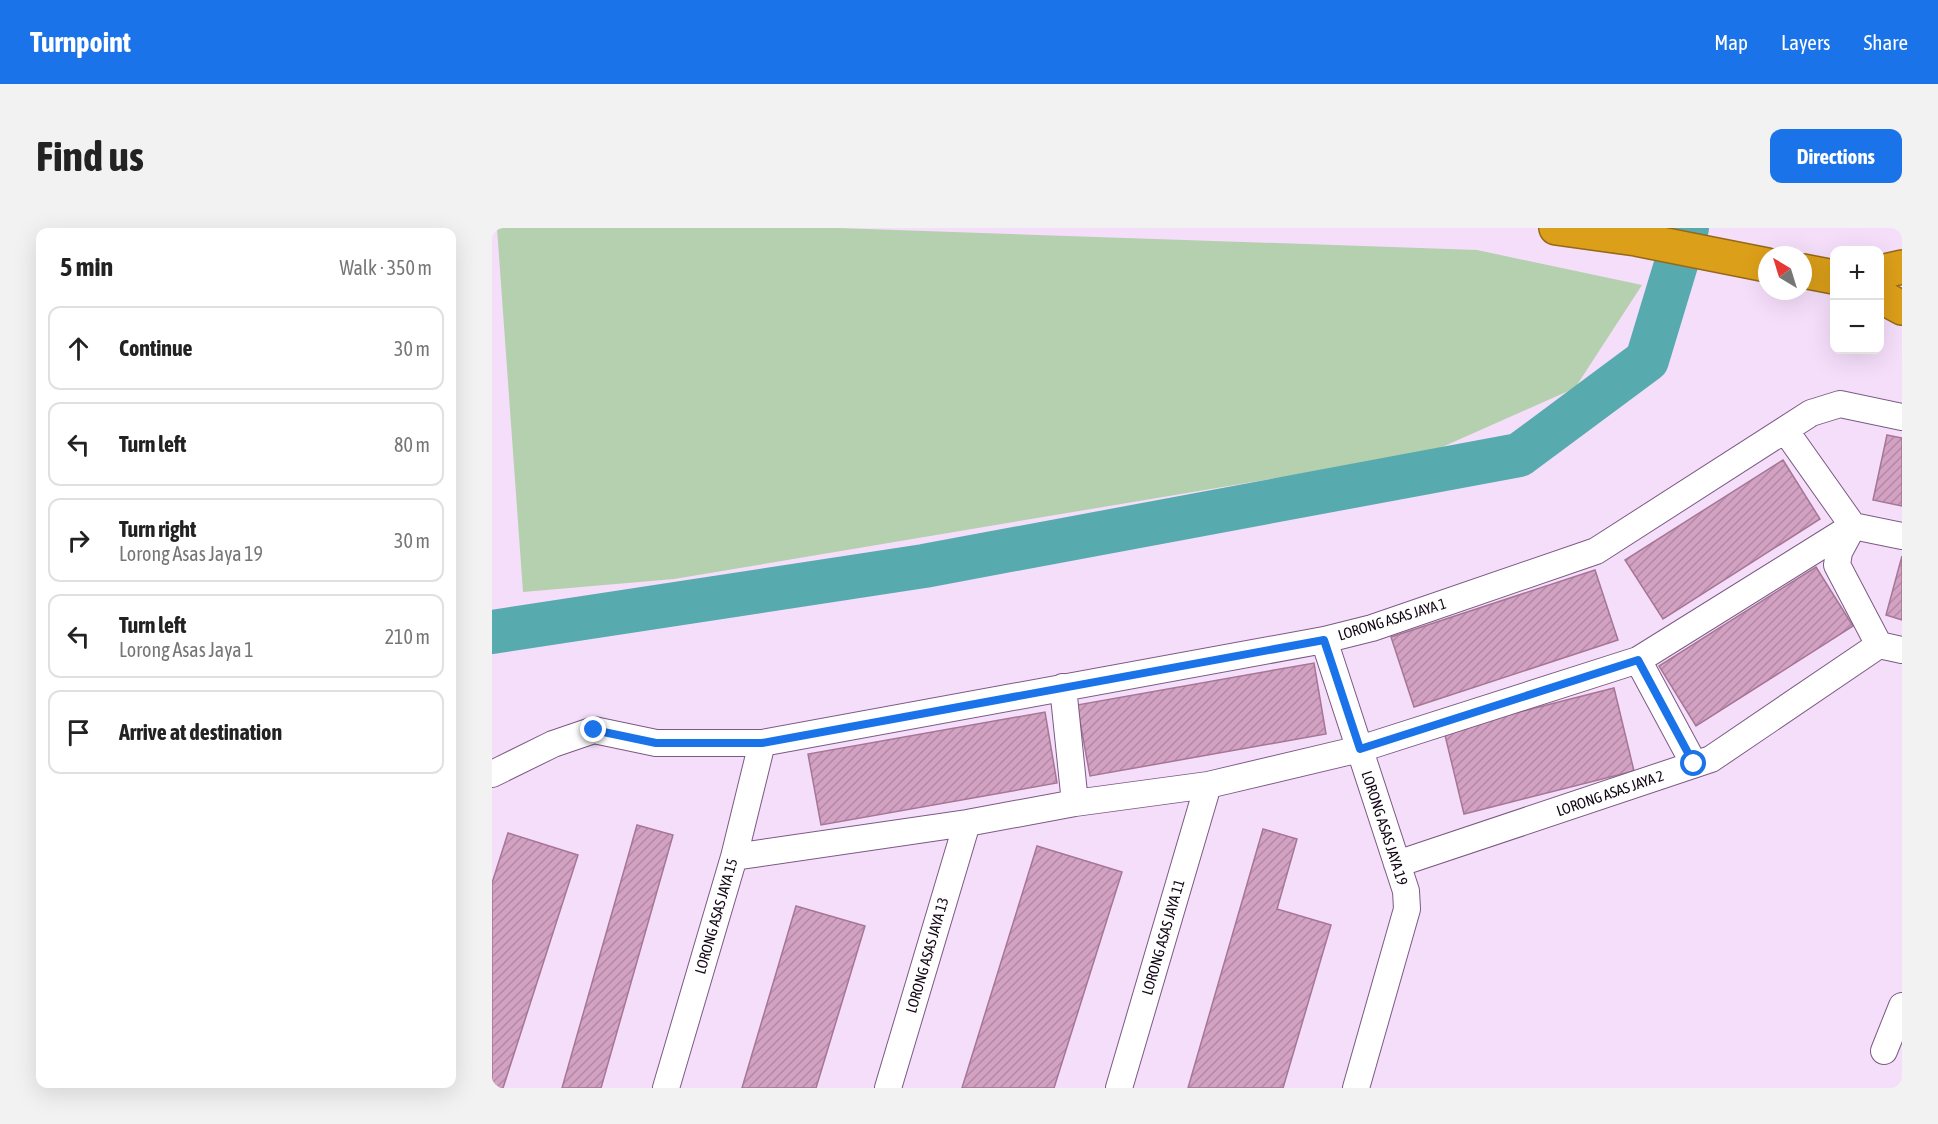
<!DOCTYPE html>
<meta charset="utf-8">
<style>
body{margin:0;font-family:"Asap Condensed",sans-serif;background:#f2f2f2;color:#222}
.controls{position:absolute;right:18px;top:18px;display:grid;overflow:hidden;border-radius:12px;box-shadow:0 6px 24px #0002}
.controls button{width:54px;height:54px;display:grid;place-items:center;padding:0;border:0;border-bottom:2px solid #e0e0e0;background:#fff;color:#222;font:30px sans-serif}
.compass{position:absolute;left:1266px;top:18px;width:54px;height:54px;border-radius:50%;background:#fff;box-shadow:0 6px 24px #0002;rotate:322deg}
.stop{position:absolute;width:18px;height:18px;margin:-14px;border:4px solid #1a73e8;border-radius:50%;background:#fff}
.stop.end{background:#1a73e8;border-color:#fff;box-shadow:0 2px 6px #0008}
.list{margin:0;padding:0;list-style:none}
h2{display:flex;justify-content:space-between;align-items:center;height:78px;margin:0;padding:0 24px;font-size:26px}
h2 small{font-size:20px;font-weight:400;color:#767676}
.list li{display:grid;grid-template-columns:39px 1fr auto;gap:18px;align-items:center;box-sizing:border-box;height:84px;margin:0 12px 12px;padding:0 12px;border:2px solid #e0e0e0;border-radius:12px}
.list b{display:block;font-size:22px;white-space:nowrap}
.list p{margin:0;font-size:20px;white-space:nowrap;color:#767676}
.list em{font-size:20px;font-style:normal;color:#767676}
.icon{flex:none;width:33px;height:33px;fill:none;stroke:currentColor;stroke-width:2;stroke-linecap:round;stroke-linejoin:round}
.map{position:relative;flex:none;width:1410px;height:860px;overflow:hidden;border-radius:12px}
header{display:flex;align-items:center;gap:36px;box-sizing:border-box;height:84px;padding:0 30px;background:#1a73e8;color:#fff}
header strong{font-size:28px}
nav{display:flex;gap:33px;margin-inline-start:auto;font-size:21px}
.intro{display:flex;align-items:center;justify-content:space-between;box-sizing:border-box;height:144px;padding:0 36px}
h1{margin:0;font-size:42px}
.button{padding:15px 27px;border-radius:12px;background:#1a73e8;color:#fff;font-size:21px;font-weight:700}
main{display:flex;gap:36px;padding:0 36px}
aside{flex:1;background:#fff;border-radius:12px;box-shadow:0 6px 24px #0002}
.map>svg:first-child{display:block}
.green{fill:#b4d0ae}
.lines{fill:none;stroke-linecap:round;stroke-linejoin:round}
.river{stroke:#57abaf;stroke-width:44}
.building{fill:url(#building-hatch);stroke:#a67696;stroke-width:1.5}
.minor-casing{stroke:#7b5a83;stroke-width:28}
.highway-casing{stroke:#956918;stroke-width:36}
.minor{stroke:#fff;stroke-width:26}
.highway{stroke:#dc9f19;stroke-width:33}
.route{stroke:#1a73e8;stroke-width:8}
.labels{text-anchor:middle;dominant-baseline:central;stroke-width:4.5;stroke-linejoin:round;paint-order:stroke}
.street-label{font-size:15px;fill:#120615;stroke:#fff}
</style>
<header>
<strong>Turnpoint</strong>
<nav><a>Map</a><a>Layers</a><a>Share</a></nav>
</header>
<div class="intro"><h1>Find us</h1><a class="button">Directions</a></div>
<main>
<aside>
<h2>5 min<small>Walk · 350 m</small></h2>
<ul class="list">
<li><svg class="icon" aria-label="ahead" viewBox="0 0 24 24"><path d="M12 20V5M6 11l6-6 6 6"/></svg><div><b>Continue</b></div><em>30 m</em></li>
<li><svg class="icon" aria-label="left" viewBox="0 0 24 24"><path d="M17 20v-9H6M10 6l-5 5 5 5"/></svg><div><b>Turn left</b></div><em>80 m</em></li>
<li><svg class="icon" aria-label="right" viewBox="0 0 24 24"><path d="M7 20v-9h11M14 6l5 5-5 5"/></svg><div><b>Turn right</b><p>Lorong Asas Jaya 19</p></div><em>30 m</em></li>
<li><svg class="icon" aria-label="left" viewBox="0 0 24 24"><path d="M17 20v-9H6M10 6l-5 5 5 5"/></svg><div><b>Turn left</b><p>Lorong Asas Jaya 1</p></div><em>210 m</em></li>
<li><svg class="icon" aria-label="arrive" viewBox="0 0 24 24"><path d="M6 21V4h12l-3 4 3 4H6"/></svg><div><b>Arrive at destination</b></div></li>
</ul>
</aside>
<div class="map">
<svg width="1410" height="860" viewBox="0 0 1410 860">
<defs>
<pattern id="building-hatch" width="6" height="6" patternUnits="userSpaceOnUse" patternTransform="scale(1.5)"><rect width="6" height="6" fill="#d3a1c2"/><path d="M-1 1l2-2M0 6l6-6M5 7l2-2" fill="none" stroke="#b489a6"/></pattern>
</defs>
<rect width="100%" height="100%" fill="#f5defa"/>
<path class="green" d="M5 0H346L985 22 1150 57 1083 160 939 224 182 351 31 364Z"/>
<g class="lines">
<path class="river" d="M0 404 432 338 1027 227 1155 132 1195 0"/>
</g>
<path class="building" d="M1395 207 1410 210V278L1381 272Z
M1291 232 1328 291 1171 391 1133 332Z
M1410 328V392L1394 387Z
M1324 339 1361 398 1204 498 1167 438Z
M1103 342 1126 412 922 479 899 409Z
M822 435 834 506 598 548 585 477Z
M1122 460 1142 543 972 586 952 503Z
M553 484 565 555 329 597 316 526Z
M145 597 181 607 109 860H70Z
M771 601 805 611 785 681 839 697 791 860H696Z
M16 605 86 627 11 860H0V655Z
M545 618 630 644 562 860H470Z
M304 678 373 698 324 860H250Z"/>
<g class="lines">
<defs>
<path id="minor" d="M1293 202 1361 298 1347 324 1345 337 1387 417
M832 412 914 663 915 681 864 860
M1146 432 1202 536
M571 459 583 575
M0 546 61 516 102 502 164 515H270L832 412 880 400 1104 323 1319 185 1348 176 1410 189
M242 629 475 595 583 575 716 557 868 521 1146 432 1361 298 1410 308
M905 636 1219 531 1387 417 1410 422
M1392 823 1410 778
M174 860 242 629 270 515
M396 860 475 595
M627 860 716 557"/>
<path id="highway" d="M1064 0 1144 11 1275 37
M1311 43 1342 49
M1388 44 1410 39
M1388 68 1410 80"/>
</defs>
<use href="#minor" class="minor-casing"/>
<use href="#highway" class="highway-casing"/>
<use href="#minor" class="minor"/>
<use href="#highway" class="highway"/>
</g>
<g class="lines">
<path class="route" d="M102 502 164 515H270L832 412 868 521 1146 432 1202 536"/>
</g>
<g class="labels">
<g class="street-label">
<text transform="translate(900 391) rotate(-17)">LORONG ASAS JAYA 1</text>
<text transform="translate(1118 565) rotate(-19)">LORONG ASAS JAYA 2</text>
<text transform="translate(893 600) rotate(72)">LORONG ASAS JAYA 19</text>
<text transform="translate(224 688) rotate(-74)">LORONG ASAS JAYA 15</text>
<text transform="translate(671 709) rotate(-74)">LORONG ASAS JAYA 11</text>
<text transform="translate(435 727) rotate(-74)">LORONG ASAS JAYA 13</text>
</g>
</g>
</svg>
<div class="controls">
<button>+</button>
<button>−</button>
</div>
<svg class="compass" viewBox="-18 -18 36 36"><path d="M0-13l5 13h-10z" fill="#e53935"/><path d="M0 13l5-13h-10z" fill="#767676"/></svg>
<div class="stop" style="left:1202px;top:536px"></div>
<div class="stop end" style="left:102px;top:502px"></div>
</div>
</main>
